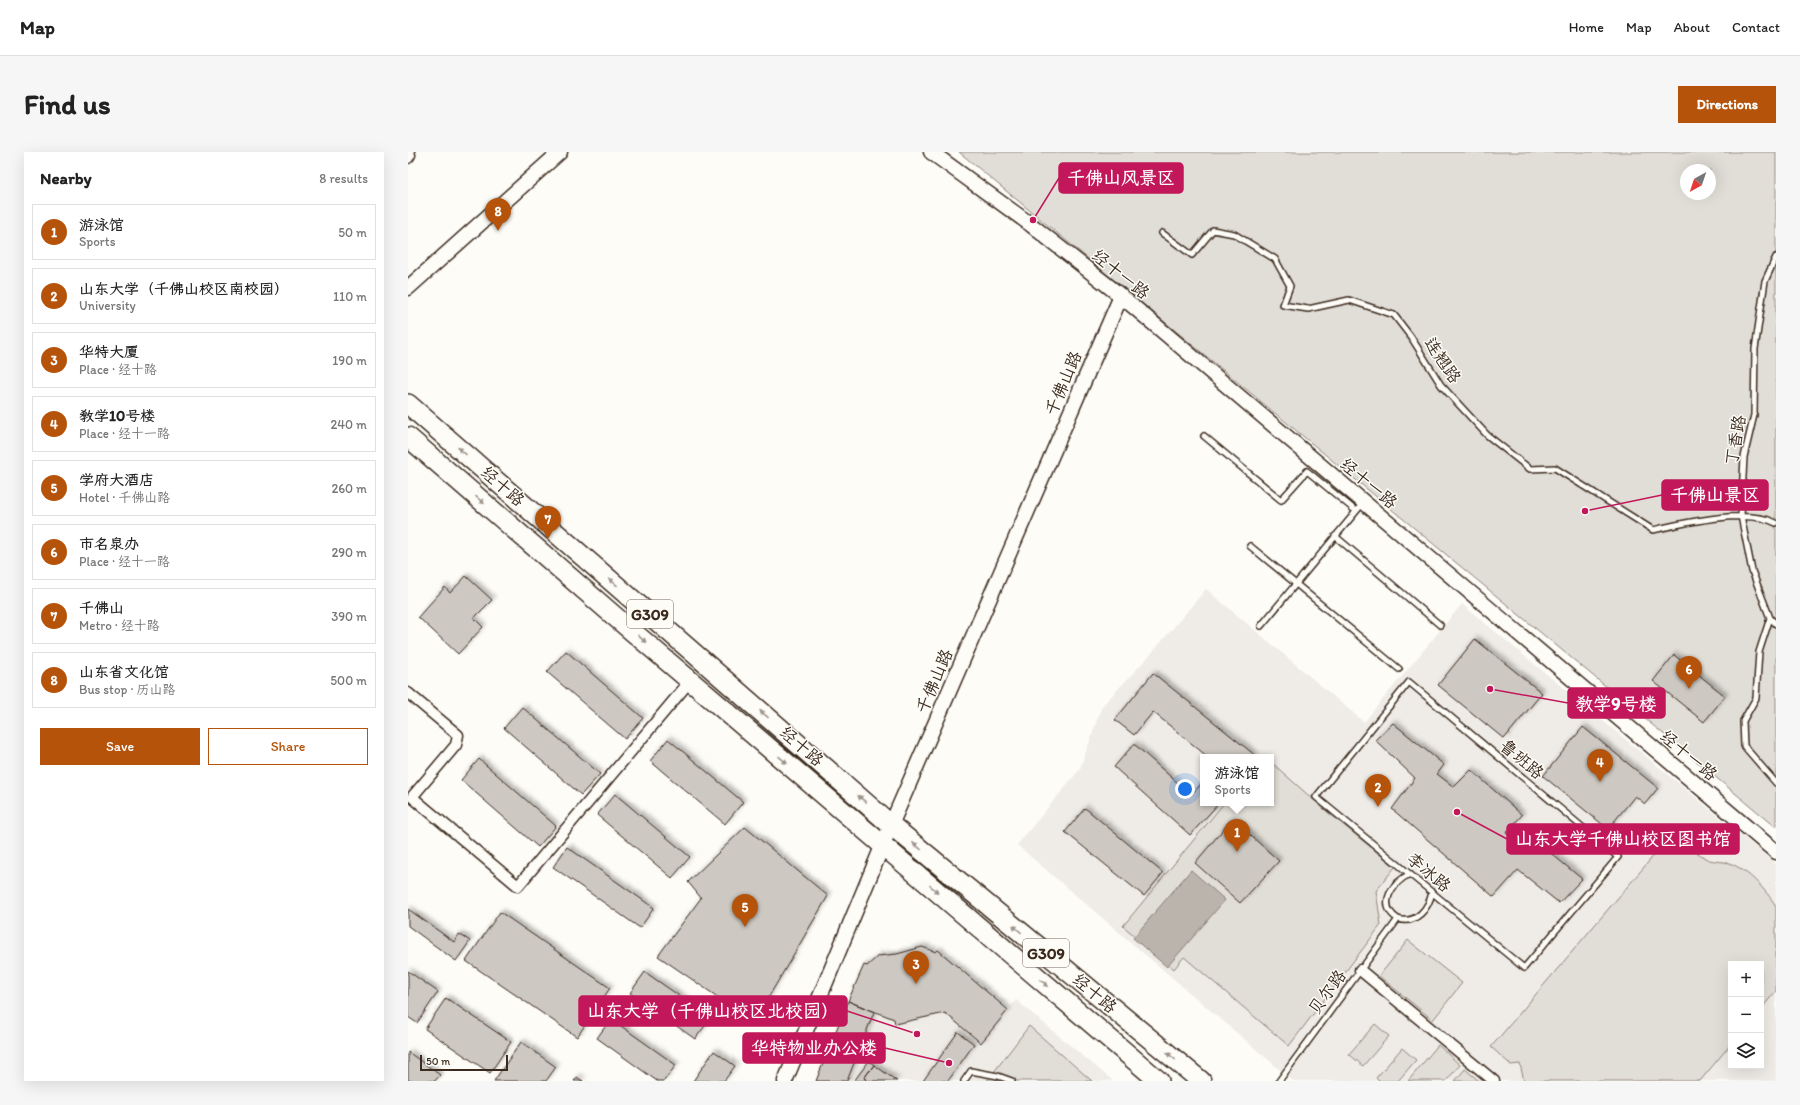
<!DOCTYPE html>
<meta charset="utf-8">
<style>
body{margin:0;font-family:Itim,"LXGW WenKai TC",sans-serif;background:#f6f6f6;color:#222}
.controls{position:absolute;right:12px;bottom:12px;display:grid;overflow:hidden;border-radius:0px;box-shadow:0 4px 16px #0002}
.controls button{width:36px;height:36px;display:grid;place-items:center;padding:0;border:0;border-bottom:1px solid #e0e0e0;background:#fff;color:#222;font:20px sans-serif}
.compass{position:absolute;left:1272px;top:12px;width:36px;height:36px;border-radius:50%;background:#fff;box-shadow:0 4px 16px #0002;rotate:220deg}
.scale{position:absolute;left:12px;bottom:10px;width:88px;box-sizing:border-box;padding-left:4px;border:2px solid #3b2a1e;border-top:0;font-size:11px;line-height:14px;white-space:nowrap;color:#3b2a1e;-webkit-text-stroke:3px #fdfcf7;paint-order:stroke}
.you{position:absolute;left:777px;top:637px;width:14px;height:14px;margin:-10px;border:3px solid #fff;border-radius:50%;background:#1a73e8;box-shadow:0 0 0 6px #1a73e833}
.badge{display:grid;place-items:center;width:26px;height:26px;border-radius:50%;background:#b45309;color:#fff;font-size:13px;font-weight:700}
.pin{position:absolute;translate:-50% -33px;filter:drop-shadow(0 1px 2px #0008)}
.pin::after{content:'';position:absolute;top:21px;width:14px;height:12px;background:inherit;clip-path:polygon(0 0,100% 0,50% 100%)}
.popup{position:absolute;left:792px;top:602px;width:74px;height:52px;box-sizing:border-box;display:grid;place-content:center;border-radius:0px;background:#fff;filter:drop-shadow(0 1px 3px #0005);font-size:13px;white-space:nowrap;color:#767676}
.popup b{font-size:15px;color:#222}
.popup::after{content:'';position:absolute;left:50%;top:100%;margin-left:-8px;border:8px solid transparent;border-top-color:#fff}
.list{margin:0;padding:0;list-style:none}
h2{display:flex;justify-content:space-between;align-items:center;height:52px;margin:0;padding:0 16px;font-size:17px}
h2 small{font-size:13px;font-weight:400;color:#767676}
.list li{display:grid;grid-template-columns:26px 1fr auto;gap:12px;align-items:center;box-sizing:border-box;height:56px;margin:0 8px 8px;padding:0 8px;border:1px solid #e0e0e0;border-radius:0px}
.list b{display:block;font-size:15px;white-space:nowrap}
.list p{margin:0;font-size:13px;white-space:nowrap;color:#767676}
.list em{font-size:13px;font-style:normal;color:#767676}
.actions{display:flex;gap:8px;padding:12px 16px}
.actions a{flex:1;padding:9px 0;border:1px solid #b45309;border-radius:0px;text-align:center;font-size:14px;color:#b45309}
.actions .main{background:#b45309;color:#fff}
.icon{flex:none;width:22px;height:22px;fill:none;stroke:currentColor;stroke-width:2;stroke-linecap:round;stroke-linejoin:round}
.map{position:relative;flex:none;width:1368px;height:929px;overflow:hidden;border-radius:0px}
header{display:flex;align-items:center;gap:24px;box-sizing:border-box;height:56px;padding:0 20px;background:#fff;border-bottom:1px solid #e0e0e0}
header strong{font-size:19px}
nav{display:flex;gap:22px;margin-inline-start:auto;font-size:14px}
.intro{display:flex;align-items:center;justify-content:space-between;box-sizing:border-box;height:96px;padding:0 24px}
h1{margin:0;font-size:28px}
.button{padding:10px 18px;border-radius:0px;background:#b45309;color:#fff;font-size:14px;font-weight:700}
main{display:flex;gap:24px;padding:0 24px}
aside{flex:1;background:#fff;border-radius:0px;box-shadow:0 4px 16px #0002}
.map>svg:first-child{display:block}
.built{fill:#efece7;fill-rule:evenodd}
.green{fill:#e1ded7;stroke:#8e847a;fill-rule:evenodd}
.water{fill:#bbb4ad;stroke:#887d74}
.building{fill:#cdc8c2;stroke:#3b2a1e;filter:url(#shadow)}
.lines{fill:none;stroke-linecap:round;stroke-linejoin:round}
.lane-casing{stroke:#3b2a1e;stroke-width:8}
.street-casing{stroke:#3b2a1e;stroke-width:13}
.secondary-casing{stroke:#3b2a1e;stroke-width:17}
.highway-casing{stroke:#3b2a1e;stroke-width:22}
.lane{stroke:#fdfcf7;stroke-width:5}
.street{stroke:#fdfcf7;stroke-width:10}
.secondary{stroke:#fdfcf7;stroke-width:14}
.highway{stroke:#fdfcf7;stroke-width:19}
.oneway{fill:#9c938a}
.labels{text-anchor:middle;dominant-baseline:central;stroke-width:3;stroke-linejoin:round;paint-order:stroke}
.shield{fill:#fdfcf7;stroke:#75695f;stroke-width:1}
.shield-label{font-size:16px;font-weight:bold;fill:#3b2a1e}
.street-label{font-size:17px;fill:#3b2a1e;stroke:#fdfcf7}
.leader{fill:none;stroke:#c2185b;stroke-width:1.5}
.callout-dot{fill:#c2185b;stroke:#fdfcf7;stroke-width:1.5}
.callout{fill:#c2185b;stroke:#c2185b;stroke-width:1.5}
.callout-label{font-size:18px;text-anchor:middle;font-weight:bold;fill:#fff}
</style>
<header>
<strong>Map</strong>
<nav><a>Home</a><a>Map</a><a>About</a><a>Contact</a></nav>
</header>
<div class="intro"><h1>Find us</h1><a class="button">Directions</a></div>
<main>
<aside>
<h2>Nearby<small>8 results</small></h2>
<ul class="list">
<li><span class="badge">1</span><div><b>游泳馆</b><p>Sports</p></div><em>50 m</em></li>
<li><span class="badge">2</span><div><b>山东大学（千佛山校区南校园）</b><p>University</p></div><em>110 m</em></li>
<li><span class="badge">3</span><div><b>华特大厦</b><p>Place · 经十路</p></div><em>190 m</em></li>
<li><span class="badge">4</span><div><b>教学10号楼</b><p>Place · 经十一路</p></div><em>240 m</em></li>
<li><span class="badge">5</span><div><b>学府大酒店</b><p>Hotel · 千佛山路</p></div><em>260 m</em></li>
<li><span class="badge">6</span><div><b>市名泉办</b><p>Place · 经十一路</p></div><em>290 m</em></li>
<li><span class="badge">7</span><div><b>千佛山</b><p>Metro · 经十路</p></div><em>390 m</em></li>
<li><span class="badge">8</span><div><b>山东省文化馆</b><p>Bus stop · 历山路</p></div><em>500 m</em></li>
</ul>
<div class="actions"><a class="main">Save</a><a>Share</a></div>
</aside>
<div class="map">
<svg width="1368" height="929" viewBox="0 0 1368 929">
<defs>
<filter id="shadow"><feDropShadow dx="3" dy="-3" stdDeviation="2" flood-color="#0004"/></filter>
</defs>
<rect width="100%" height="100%" fill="#fdfcf7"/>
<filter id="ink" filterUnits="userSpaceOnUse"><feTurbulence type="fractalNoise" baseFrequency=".025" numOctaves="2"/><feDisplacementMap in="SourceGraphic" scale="8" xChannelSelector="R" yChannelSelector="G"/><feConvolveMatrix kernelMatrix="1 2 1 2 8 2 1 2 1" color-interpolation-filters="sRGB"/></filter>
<g filter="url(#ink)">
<path class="built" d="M798 437 956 570 1054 452 1368 712V929H885L609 693 672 617 694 554 743 502ZM795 605H863V651H795ZM1323 812H1353V914H1323Z
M608 848 705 929H439L466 860 486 867 488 872 537 861 573 891Z"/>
<path class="green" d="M551 0H1368V675ZM1278 18H1302V42H1278Z
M863 610 917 658 987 715 968 739 973 773 881 894 776 805 766 817 715 774 816 651H863Z
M1265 681C1275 689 1286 699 1297 706 1304 710 1313 709 1321 711 1339 717 1358 738 1368 754V839L1353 857V812H1323V892L1292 929H1116L1112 912 1103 913 1083 895Z
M1000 788 1054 831 1025 868 971 824Z
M967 872 981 884 955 914 941 902Z
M621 874 684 929H579Z
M1030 893 1052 913 1038 929H1000Z
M994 896 1008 908 990 929H971L968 926Z
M1057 917 1071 929H1047Z"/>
<path class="water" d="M783 718 817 748 759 815 725 786Z"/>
<path class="building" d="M58 424 84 448 66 466 75 475 50 502 10 465 37 435 42 441Z
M1067 487 1134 541 1096 587 1030 533Z
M158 499 235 566 217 587 139 520Z
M1266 503 1317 544 1296 570 1245 529Z
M745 521 848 604 847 605H800L745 560 726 583 707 568Z
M114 555 192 622 173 643 96 576Z
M985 571 1036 613 1029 622 1046 635 1063 618 1114 663 1098 681 1114 694 1122 684 1174 727 1151 751 1110 718 1086 745 984 657 1007 626 967 588Z
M1175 575 1250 636 1237 652 1227 644 1200 677 1135 624Z
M260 587 335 650 317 672 242 609Z
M726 592 783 643 795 630V651H811L782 683 706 615Z
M71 607 148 674 130 695 53 628Z
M207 642 282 705 264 726 189 663Z
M677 656 755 721 736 744 657 680Z
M824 667 871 709 832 751 787 711Z
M337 675 420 744 346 870 250 804 293 746 280 730Z
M159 695 246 756 232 776 145 715Z
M0 757 46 790 51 782 62 789 48 809 0 774Z
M92 760 202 836 169 885 58 809Z
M514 795 528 800 530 798 600 858 573 891 537 861 487 872 486 867 440 849 456 813 459 814 470 804 489 802Z
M0 819 30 840 9 871 0 865Z
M237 820 303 866 287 887 222 841Z
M38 846 103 890 82 921 17 877Z
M440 849 466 860 439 929H408Z
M203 867 268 913 256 929H249L189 886Z
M550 880 566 892 540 929H515Z
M113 890 148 915 138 929H86Z
M306 899 327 914 316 929H285Z
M0 900 32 923 27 929H0Z
M461 909 466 913 456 926 460 929H446Z
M466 913 489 929H460L456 926Z
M169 925 175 929H166Z"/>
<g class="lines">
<defs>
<path id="lane" d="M754 81 784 103 805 78 826 82 867 107 882 134 875 153 900 157 941 148 986 163 1003 185 1033 233 1079 283 1122 317 1147 316 1245 378C1276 371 1339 356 1368 371
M1368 105 1357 129 1347 197 1346 263 1336 305 1333 364 1344 419 1362 466 1368 472
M796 284 873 348 899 319 948 359
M927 384 1032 473
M842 394 991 517
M1362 466 1351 500 1348 546 1335 569 1336 594 1368 631
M853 474 956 350
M1001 530 1210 705 1116 816 908 645Z
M990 767C1008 773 1021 756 1024 740
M556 929 563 919 590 924 604 929
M871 929 990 767C968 753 985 730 1002 722"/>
<path id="street" d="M0 6 2 3 1 0
M0 541 50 583 48 593 4 645 110 734 282 529
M952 818 1086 929"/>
<path id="secondary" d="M523 0 622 72 713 144 1368 700
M0 136 152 0
M377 929 483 673 713 144"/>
<path id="highway" d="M0 252 483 673 793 929
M0 285 211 468 751 929"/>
</defs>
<use href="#lane" class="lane-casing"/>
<use href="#street" class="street-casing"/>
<use href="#secondary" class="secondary-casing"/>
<use href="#highway" class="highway-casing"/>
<use href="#lane" class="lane"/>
<use href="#street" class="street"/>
<use href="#secondary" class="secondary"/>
<use href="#highway" class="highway"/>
</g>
<defs><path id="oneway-solid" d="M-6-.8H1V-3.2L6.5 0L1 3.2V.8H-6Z"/></defs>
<g class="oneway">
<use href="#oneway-solid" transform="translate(54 299) rotate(-139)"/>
<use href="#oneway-solid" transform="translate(72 348) rotate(41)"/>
<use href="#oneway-solid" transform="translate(205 430) rotate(-139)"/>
<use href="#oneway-solid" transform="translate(234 487) rotate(40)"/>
<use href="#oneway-solid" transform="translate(356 562) rotate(-139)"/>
<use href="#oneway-solid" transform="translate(375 608) rotate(41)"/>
<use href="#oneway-solid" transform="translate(454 647) rotate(-139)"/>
<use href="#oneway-solid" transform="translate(509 694) rotate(-140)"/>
<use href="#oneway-solid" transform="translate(526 737) rotate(40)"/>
<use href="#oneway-solid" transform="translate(609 777) rotate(-140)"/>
<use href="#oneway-solid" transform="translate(636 831) rotate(40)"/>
<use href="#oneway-solid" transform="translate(763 904) rotate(-140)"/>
</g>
</g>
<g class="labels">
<g class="shield">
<rect x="219" y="448" width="46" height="28" rx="3"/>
<rect x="615" y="787" width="46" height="28" rx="3"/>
</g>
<g class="shield-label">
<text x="242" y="462">G309</text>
<text x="638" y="801">G309</text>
</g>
<g class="street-label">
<text transform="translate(713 122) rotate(39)">经十一路</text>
<text transform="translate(1035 208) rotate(56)">连翘路</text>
<text transform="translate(655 231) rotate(-67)">千佛山路</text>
<text transform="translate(1327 288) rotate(-80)">丁香路</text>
<text transform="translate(961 331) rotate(40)">经十一路</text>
<text transform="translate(95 334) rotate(41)">经十路</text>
<text transform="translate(526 529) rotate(-67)">千佛山路</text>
<text transform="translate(394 594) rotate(41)">经十路</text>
<text transform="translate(1281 603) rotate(40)">经十一路</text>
<text transform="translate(1114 607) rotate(40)">鲁班路</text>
<text transform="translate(1021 720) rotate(39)">李冰路</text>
<text transform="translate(919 840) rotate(-54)">贝尔路</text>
<text transform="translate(687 841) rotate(40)">经十路</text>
</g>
</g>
<path class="leader" d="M625 68L651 26M1177 359L1254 343M1082 537L1160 551M1049 660L1099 687M509 882L439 859M541 911L477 896"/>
<g class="callout-dot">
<circle cx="625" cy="68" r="4"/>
<circle cx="1177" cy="359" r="4"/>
<circle cx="1082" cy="537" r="4"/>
<circle cx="1049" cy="660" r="4"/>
<circle cx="509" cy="882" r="4"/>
<circle cx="541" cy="911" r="4"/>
</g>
<g class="callout">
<rect x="651" y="11" width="124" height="30" rx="4"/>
<rect x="1254" y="328" width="106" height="30" rx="4"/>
<rect x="1160" y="536" width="97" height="30" rx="4"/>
<rect x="1099" y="672" width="232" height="30" rx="4"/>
<rect x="171" y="844" width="268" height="30" rx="4"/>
<rect x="335" y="881" width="142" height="30" rx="4"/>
</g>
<g class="callout-label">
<text x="713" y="32">千佛山风景区</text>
<text x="1307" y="349">千佛山景区</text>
<text x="1208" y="558">教学9号楼</text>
<text x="1215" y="693">山东大学千佛山校区图书馆</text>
<text x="305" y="865">山东大学（千佛山校区北校园）</text>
<text x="406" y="902">华特物业办公楼</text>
</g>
</svg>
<div class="controls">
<button>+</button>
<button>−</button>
<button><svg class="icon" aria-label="layers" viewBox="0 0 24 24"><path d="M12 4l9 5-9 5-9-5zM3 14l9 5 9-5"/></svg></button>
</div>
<svg class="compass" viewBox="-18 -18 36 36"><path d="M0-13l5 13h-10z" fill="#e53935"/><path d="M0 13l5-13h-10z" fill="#767676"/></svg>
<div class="scale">50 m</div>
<div class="you"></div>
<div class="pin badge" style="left:829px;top:700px">1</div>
<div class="popup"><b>游泳馆</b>Sports</div>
<div class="pin badge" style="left:970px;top:655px">2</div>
<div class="pin badge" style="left:508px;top:832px">3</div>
<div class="pin badge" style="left:1192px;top:630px">4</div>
<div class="pin badge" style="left:337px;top:775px">5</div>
<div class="pin badge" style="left:1281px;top:537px">6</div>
<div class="pin badge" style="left:140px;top:387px">7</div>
<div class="pin badge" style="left:90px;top:79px">8</div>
</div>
</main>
